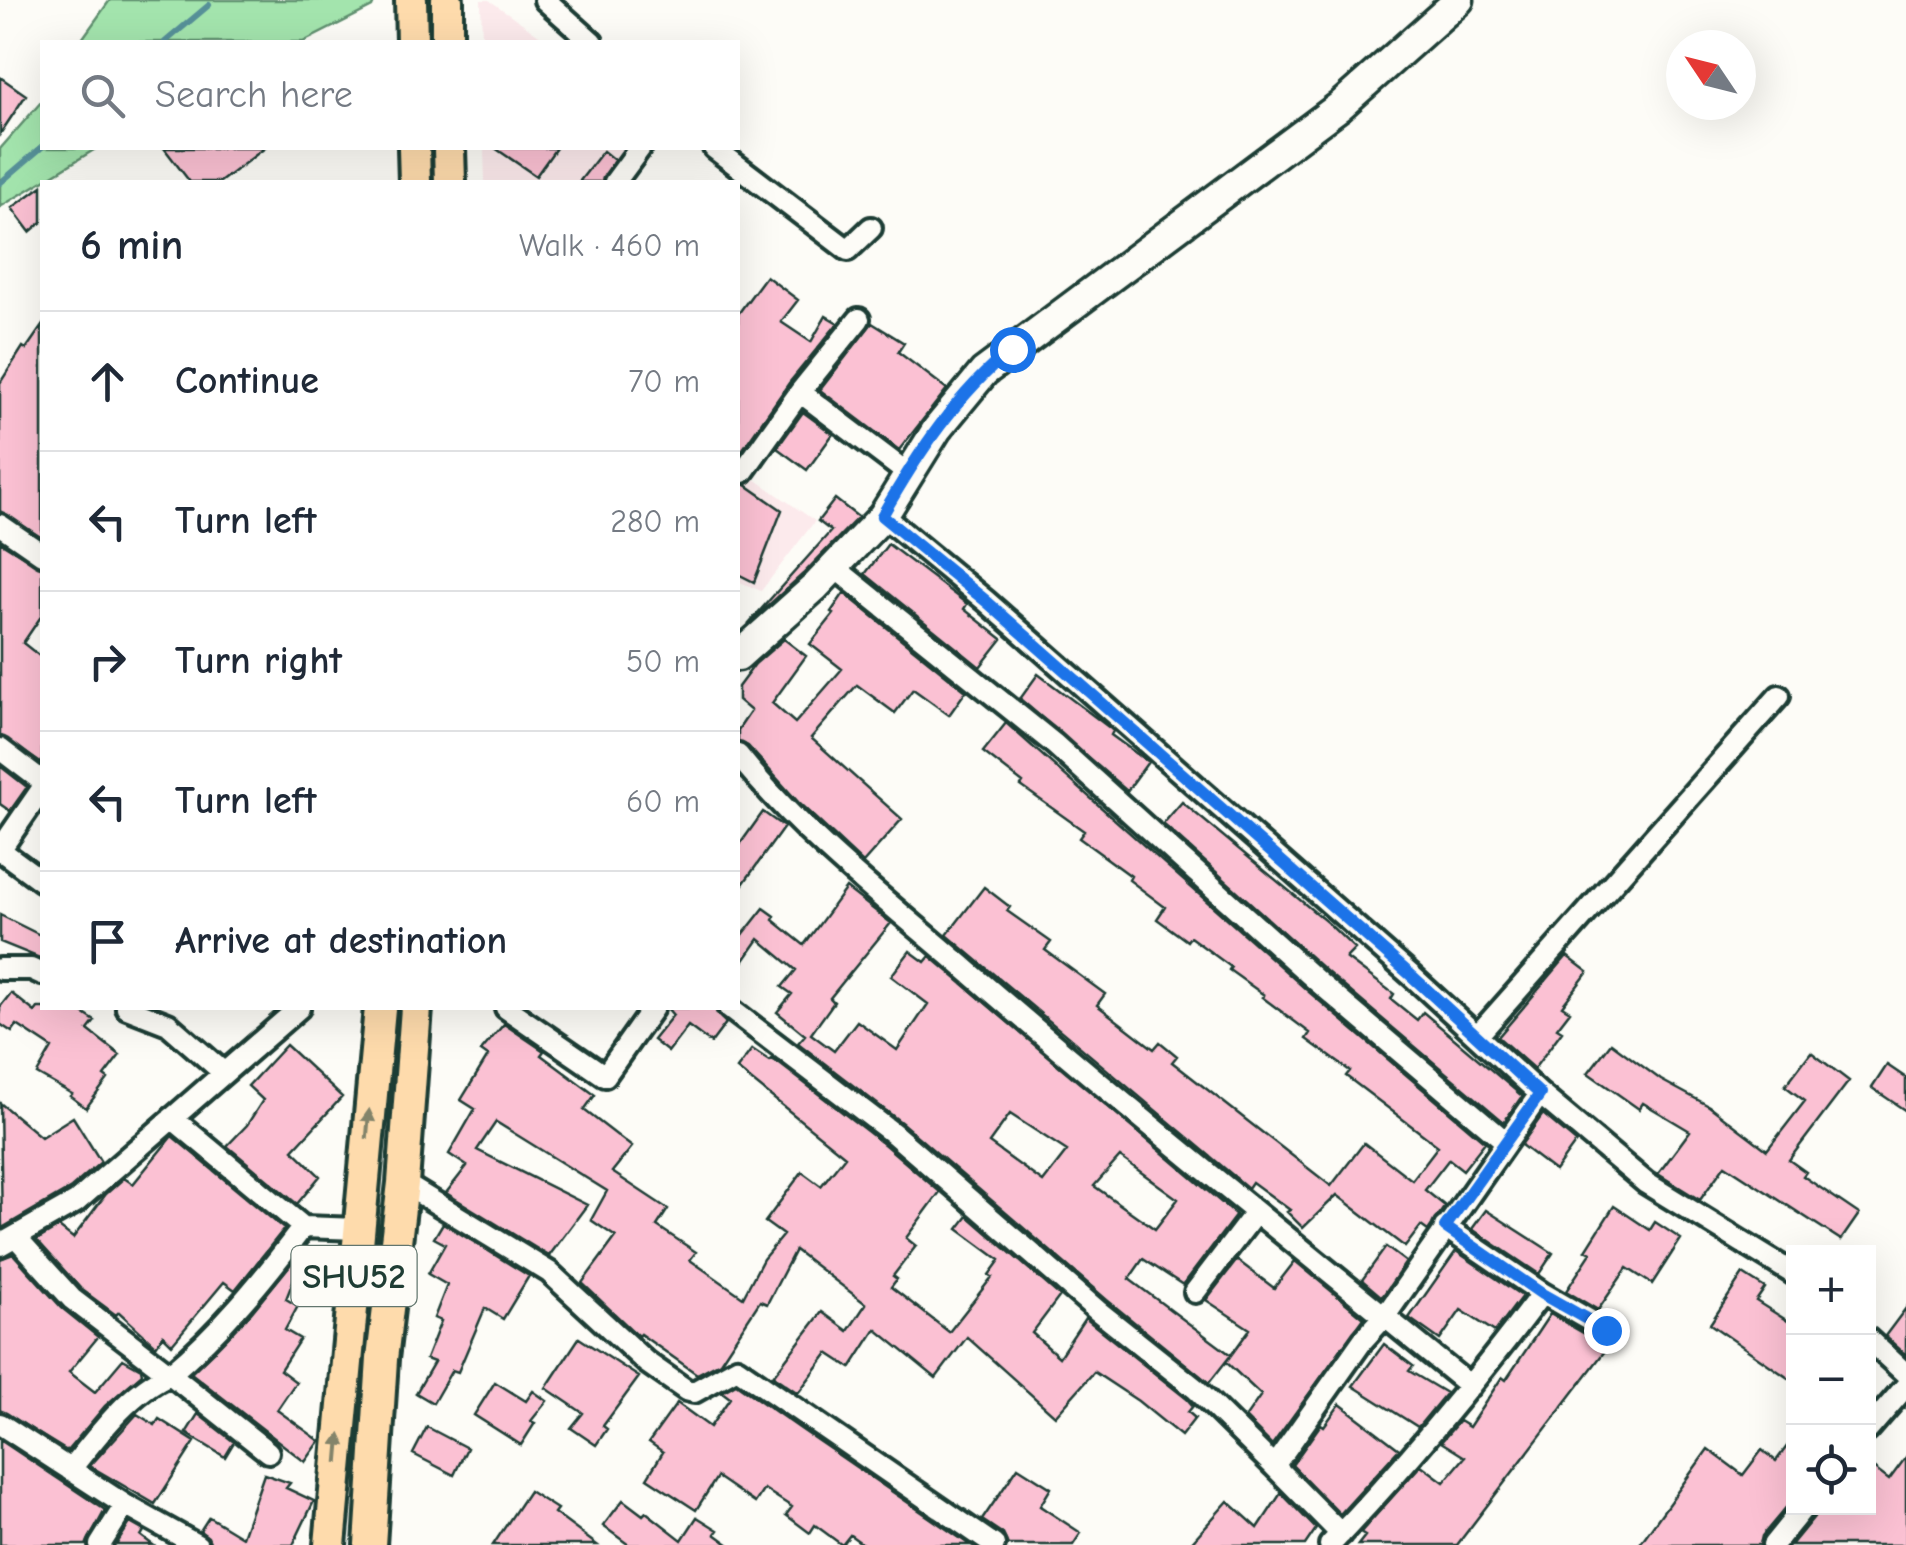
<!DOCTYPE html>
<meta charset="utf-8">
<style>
body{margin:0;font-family:"Comic Neue",sans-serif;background:#f2f2f3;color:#1f2937}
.controls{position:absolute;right:30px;bottom:30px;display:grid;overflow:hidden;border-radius:0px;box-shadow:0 10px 40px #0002}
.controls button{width:90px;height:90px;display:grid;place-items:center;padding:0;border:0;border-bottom:2px solid #e0e1e3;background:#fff;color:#1f2937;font:50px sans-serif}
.compass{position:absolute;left:1666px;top:30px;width:90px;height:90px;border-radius:50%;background:#fff;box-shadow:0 10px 40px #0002;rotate:305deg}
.stop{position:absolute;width:30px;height:30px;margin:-22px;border:8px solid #1a73e8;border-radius:50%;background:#fff}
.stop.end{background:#1a73e8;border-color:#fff;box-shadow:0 2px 10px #0008}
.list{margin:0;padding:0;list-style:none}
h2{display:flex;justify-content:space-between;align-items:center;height:130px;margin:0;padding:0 40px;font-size:42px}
h2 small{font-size:32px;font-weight:400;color:#747a83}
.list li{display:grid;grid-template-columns:65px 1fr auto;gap:30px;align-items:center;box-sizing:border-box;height:140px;padding:0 40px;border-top:2px solid #e0e1e3}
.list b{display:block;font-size:38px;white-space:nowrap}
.list em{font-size:32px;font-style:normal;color:#747a83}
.icon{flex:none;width:55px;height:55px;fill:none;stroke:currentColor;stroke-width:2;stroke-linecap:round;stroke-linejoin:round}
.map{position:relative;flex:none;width:1906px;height:1545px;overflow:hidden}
.search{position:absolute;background:#fff;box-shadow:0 10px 40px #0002;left:40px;top:40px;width:700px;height:110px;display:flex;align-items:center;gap:25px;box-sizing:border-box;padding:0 35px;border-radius:0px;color:#747a83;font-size:38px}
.panel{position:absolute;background:#fff;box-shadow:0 10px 40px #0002;left:40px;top:180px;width:700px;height:830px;border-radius:0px}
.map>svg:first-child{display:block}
.built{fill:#fceaec}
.green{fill:#a3e4ad;stroke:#619070;stroke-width:2.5}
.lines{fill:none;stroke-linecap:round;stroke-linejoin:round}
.stream{stroke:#579098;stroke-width:6}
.building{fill:#fbc1d3;stroke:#1f3d34;stroke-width:2.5;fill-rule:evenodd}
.street-casing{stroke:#1f3d34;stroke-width:28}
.secondary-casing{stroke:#1f3d34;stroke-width:35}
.primary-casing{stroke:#1f3d34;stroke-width:38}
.street{stroke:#fdfcf7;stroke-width:20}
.secondary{stroke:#fdfcf7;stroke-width:28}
.primary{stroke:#fedbac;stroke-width:30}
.oneway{fill:#83846a}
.route{stroke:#1a73e8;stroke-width:12}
.labels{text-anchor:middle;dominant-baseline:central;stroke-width:8;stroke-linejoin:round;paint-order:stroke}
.shield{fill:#fdfcf7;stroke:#62766e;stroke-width:2.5}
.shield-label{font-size:35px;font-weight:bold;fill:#1f3d34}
</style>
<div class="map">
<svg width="1906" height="1545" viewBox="0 0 1906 1545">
<rect width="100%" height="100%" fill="#fdfcf7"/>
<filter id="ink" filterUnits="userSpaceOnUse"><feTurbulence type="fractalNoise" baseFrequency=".01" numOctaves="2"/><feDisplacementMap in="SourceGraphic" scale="20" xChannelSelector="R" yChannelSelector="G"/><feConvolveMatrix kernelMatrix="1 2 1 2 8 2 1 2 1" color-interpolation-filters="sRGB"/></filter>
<g filter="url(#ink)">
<path class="built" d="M481 0H489L549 42H482Z
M484 148H633L609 182H485Z
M738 467 815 521 761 591 738 581Z"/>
<path class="green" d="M110 0H375L372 7 303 42H80Z
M42 101V148H97L0 207V149Z"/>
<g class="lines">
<path class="stream" d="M165 42 209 5
M0 183 42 147"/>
</g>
<path class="building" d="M0 77 26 95 0 134Z
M164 148H265L220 182H190Z
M495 148H556L536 176Z
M603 151 614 160 602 182H579Z
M42 186V222L30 232 12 208Z
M766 276 798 300 781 322 811 342 826 316 838 323 789 383 738 456V314Z
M872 323 904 343 898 352 947 389 899 450 820 390Z
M42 326V538L0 511V383L23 347 26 349Z
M803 412 833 434 807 470 777 448Z
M738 484 746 485 782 510 754 582 738 574Z
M835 499 858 517 803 574 748 624 831 531 818 521Z
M0 542 42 568V615L23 643 42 658V764L0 735Z
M888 544 967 604 964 609 1002 639 980 667 865 574Z
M844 593 966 691 949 715 913 689 895 713 857 685 811 738 902 819 863 863 800 804 748 746 738 742V730L751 711 738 700V687L755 664 784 639 806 656 772 703 795 723 842 669 810 644 834 614 831 612Z
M1038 674 1111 729 1113 731 1111 735 1148 762 1127 791 1020 699Z
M1006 723 1309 992 1485 1142 1463 1170 1449 1159 1425 1190 1445 1206 1428 1231 1421 1226 1405 1247 1337 1195 1303 1228 1287 1212 1290 1210 1252 1182 1248 1188 947 935 984 887 1010 907 1007 911 1051 942 1045 950 1105 994 1097 1005 1154 1049 1160 1042 1177 1056 1172 1062 1331 1186 1364 1143 1412 1180 1438 1146 1346 1076 1350 1071 1306 1039 1310 1033 1262 997 1264 995 1229 970 1231 967 1190 937 1187 941 1157 919 1165 907 1129 880 1131 876 1079 838 1084 831 1021 786 1023 783 983 752Z
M0 766 27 787 10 811 0 804Z
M1182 802 1329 924 1355 949 1346 958 1394 994 1391 999 1417 1020 1423 1012 1522 1096 1504 1122 1327 972 1163 824Z
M763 812 784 827 738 891V847Z
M846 888 891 923 830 998 834 1002 811 1034 834 1051 857 1021 897 1050 928 1004 891 976 910 951 925 962 930 956 1236 1215 1183 1285 1143 1259 1129 1279 1231 1355 1209 1383 1107 1300 902 1123 798 1043 805 1035 777 1012 792 994 782 987 796 970 759 939 738 969V941L764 908 775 916 773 920 804 945ZM1010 1114 1067 1151 1043 1182 989 1143ZM1120 1157 1178 1199 1155 1229 1094 1186Z
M0 915 42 936V959L0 942Z
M1567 956 1588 972 1562 1006 1570 1011 1557 1028 1562 1031 1534 1069 1498 1037Z
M11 993 35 1012 38 1008H75L95 1021 88 1030 120 1055 104 1076 108 1079 86 1108 70 1096 72 1094 37 1074 52 1048 17 1025 12 1032 0 1024V1007Z
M667 1008H715L717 1014 726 1023 711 1043 688 1026 668 1052 653 1040 673 1015Z
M504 1024 544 1051 541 1055 595 1095 584 1110 632 1147 612 1172 668 1209 657 1226 696 1252 690 1260 743 1297 763 1259 783 1235 765 1222 802 1172 821 1186 845 1156 737 1069 752 1049 770 1061 772 1059 781 1065 885 1145 940 1192 906 1238 916 1246 893 1276 897 1279 891 1287 949 1332 992 1277 989 1275 1000 1260 958 1229 968 1216 1060 1296 1032 1333 1059 1357 1085 1318 1187 1399 1193 1406 1188 1412 1195 1418 1181 1436 1138 1401 1094 1372 1055 1416 967 1337 936 1378 876 1329 851 1368 828 1353 798 1393 773 1376 822 1312 848 1331 866 1304 795 1250 767 1304 760 1301 720 1362 697 1374 640 1334 638 1336 582 1283 616 1237 591 1220 607 1191 496 1122 477 1150 587 1205 549 1256 446 1193 467 1166 449 1154 475 1109 461 1100 488 1056 481 1051Z
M1611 1043 1661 1080 1709 1106 1767 1150 1805 1101 1785 1086 1811 1052 1849 1081 1789 1160 1806 1172 1803 1176 1859 1214 1841 1240 1725 1165 1700 1200 1658 1174 1690 1131 1643 1103 1639 1109 1588 1073Z
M286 1045 342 1097 293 1150 320 1176 297 1204 227 1146 247 1125 263 1100 248 1086Z
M1887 1065 1906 1078V1111L1872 1088Z
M0 1103 41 1137 73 1117 101 1162 71 1188 2 1228Z
M1543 1114 1576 1142 1555 1171 1521 1145Z
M172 1136 284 1229 235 1290 224 1282 172 1344 163 1335 156 1346 119 1312 116 1315 81 1289 37 1240 59 1227 73 1238 106 1194 124 1178 133 1184Z
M1614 1206 1650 1230 1655 1222 1681 1239 1652 1284 1627 1268 1598 1310 1566 1291 1591 1253 1586 1250Z
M1486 1210 1553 1253 1539 1274 1472 1229Z
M443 1223 529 1276 503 1319 485 1308 458 1372 452 1370 433 1403 416 1393 434 1362 426 1359 441 1321 434 1318 447 1285 428 1274 445 1244 434 1238Z
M308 1243 286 1299 298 1306 285 1330 300 1339 280 1370 296 1382 277 1410 320 1441 305 1462 191 1373 251 1313Z
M1386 1247 1406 1262 1382 1297 1362 1280Z
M1456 1251 1522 1296 1495 1332 1461 1310 1440 1340 1409 1318Z
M13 1254 62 1308 98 1337 69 1372 95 1392 123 1359 141 1369 142 1374 105 1406 67 1451 0 1410V1259Z
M1237 1260 1274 1288 1295 1261 1364 1318 1272 1445 1245 1418 1261 1395 1226 1362 1250 1329 1206 1300Z
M1743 1274 1765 1288 1756 1301 1794 1325V1382L1710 1324Z
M1906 1308V1355L1885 1336Z
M1550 1314 1599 1342 1611 1343 1457 1545H1358L1365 1536 1360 1533 1421 1465 1444 1482 1465 1457 1441 1442 1459 1421 1469 1427 1502 1377 1506 1380Z
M579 1338 639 1377 603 1426 607 1429 596 1445 571 1428 583 1413 546 1388Z
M1384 1344 1413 1366 1409 1371 1446 1393 1418 1427 1353 1386Z
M495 1382 526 1401 533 1391 547 1401 531 1421 535 1423 521 1445 474 1415Z
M736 1384 802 1430 970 1545H864L850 1535 842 1545 815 1525 810 1533 786 1515 792 1507 764 1489 755 1503 717 1477 696 1510 647 1478 663 1452 649 1442 677 1403 710 1427 730 1398 722 1392Z
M1340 1404 1399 1449 1340 1514 1292 1465 1321 1424 1324 1426Z
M137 1414 155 1425 159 1419 195 1442 155 1504 90 1466Z
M198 1414 234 1442 225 1457 186 1433Z
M427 1427 467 1448 454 1475 413 1454Z
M1794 1437V1498L1762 1536 1760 1545H1639L1708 1449 1743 1475 1762 1450 1776 1461Z
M0 1440 105 1510 86 1545H0Z
M1906 1457V1545H1791L1814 1517 1816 1508H1868V1464L1889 1480Z
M1018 1467 1051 1488 1040 1506 1081 1533 1073 1545H1008L1003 1534 982 1520Z
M264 1474 290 1483 286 1488 314 1501 293 1545H211L208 1537 200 1531 209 1517 242 1537Z
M529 1491 557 1509 554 1513 597 1545H493Z
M1281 1493 1316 1529 1305 1545H1189L1228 1501 1258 1528Z
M623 1500 643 1515 646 1512 682 1540 697 1517 718 1530 715 1534 730 1545H629L603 1526Z
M130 1523 144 1531 141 1536 153 1545H116Z"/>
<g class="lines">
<defs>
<path id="street" d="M545 0 592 42
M714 148 848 250 871 228
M615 182 640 148
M859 319 800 392 907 473
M743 472 800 392
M883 516 986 601 1413 977 1540 1094 1646 1183 1794 1274
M0 525 42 554
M834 567 1053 743 1318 982 1505 1141
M0 749 42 781
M738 755C803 837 890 903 969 972 1133 1114 1302 1249 1470 1386
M42 789 0 850 42 881
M0 969H31L42 974
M127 1008 168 1024 224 1073
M506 1008 605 1076 653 1008
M729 1008 894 1134 1098 1311 1196 1389 1274 1466 1363 1340 1385 1316 1540 1094
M1477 1036 1779 696
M172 1118 303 1227C262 1281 222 1330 170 1374L268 1452
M403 1183 549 1272 646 1362 686 1390 694 1392 737 1368 994 1545
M303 1227 358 1229
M1445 1227 1542 1293 1606 1330
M16 1237 72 1299 170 1374C129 1392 97 1436 70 1470
M0 1245 76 1202 299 1008
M1195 1292 1256 1212
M1868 1339 1906 1374
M0 1424 125 1505 197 1545
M1868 1430 1906 1386
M1274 1466 1341 1534
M100 1545 125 1505
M1330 1545C1406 1466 1476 1381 1542 1293
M1773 1545 1803 1508"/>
<path id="secondary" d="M738 656 815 587 883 516 937 429 984 372 1340 106 1459 0"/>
<path id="primary" d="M411 0 412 42
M447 0V42
M414 148 415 182
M449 148 450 182
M330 1545 380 1008
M370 1545 382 1359 403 1183 416 1008"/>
</defs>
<use href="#street" class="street-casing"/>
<use href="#secondary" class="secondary-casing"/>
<use href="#primary" class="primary-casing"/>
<use href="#street" class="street"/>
<use href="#secondary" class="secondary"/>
<use href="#primary" class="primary"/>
</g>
<defs><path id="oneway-solid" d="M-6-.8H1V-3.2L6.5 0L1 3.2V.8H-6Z" transform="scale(2.5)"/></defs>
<g class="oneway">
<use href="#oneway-solid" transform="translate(368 1124) rotate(-85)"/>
<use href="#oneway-solid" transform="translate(339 1448) rotate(-85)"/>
</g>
</g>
<g class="lines" filter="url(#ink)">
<path class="route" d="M1012 349C956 395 918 453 882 516L986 601 1413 977 1540 1094 1445 1227 1542 1294 1606 1330"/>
</g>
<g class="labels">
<rect class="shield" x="291.5" y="1246" width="125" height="60" rx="8"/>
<g class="shield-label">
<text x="354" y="1276">SHU52</text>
</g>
</g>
</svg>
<div class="controls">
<button>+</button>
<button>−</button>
<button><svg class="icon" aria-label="locate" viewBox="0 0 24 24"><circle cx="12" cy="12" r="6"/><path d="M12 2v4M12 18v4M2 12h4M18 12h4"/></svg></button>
</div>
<svg class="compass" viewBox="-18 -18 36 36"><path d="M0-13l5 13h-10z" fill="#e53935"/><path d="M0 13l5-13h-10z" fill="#747a83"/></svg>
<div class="stop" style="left:1012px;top:349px"></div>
<div class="stop end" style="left:1606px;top:1330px"></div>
<div class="search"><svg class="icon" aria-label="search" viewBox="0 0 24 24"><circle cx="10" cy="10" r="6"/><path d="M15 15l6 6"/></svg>Search here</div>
<section class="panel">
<h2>6 min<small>Walk · 460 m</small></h2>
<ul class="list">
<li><svg class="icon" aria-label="ahead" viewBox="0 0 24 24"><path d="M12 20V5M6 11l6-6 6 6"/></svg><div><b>Continue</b></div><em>70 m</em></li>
<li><svg class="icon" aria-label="left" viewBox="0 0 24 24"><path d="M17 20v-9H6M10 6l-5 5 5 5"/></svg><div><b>Turn left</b></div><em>280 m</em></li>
<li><svg class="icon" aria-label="right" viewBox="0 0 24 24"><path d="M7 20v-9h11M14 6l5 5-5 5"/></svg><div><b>Turn right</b></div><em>50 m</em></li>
<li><svg class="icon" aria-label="left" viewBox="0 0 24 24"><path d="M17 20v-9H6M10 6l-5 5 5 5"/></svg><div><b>Turn left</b></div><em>60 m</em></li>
<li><svg class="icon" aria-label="arrive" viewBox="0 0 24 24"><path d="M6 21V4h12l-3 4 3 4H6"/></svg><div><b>Arrive at destination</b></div></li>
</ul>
</section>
</div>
